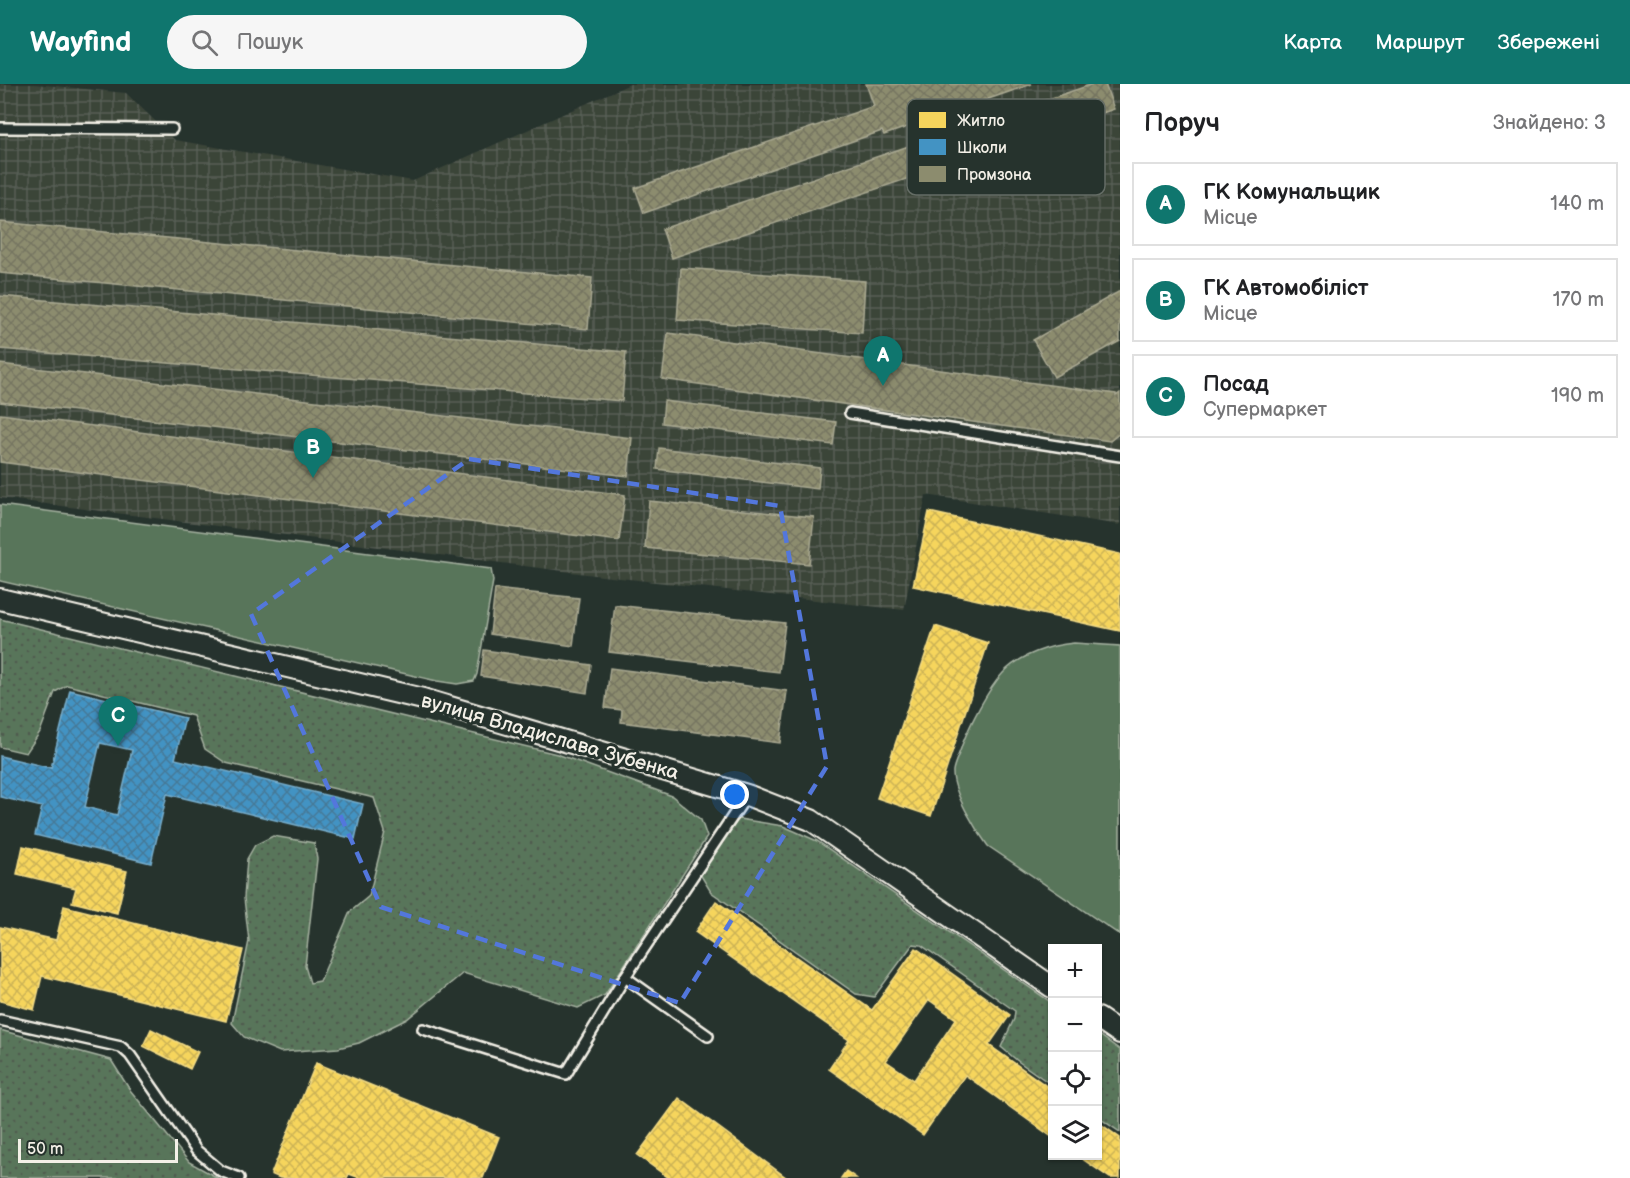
<!DOCTYPE html>
<html lang="uk">
<meta charset="utf-8">
<style>
body{margin:0;font-family:"Balsamiq Sans",sans-serif;background:#f6f6f6;color:#202124}
.controls{position:absolute;right:18px;bottom:18px;display:grid;overflow:hidden;border-radius:0px;box-shadow:0 2px 4px #0004}
.controls button{width:54px;height:54px;display:grid;place-items:center;padding:0;border:0;border-bottom:2px solid #e0e0e0;background:#fff;color:#202124;font:30px sans-serif}
.scale{position:absolute;left:18px;bottom:15px;width:160px;box-sizing:border-box;padding-left:6px;border:3px solid #f4f1e8;border-top:0;font-size:16px;line-height:21px;white-space:nowrap;color:#f4f1e8;-webkit-text-stroke:4px #26332d;paint-order:stroke}
.you{position:absolute;left:735px;top:711px;width:21px;height:21px;margin:-15px;border:4px solid #fff;border-radius:50%;background:#1a73e8;box-shadow:0 0 0 9px #1a73e833}
.badge{display:grid;place-items:center;width:39px;height:39px;border-radius:50%;background:#0f766e;color:#fff;font-size:20px;font-weight:700}
.pin{position:absolute;translate:-50% -50px;filter:drop-shadow(0 2px 3px #0008)}
.pin::after{content:'';position:absolute;top:32px;width:21px;height:18px;background:inherit;clip-path:polygon(0 0,100% 0,50% 100%)}
.list{margin:0;padding:0;list-style:none}
h2{display:flex;justify-content:space-between;align-items:center;height:78px;margin:0;padding:0 24px;font-size:26px}
h2 small{font-size:20px;font-weight:400;color:#757577}
.list li{display:grid;grid-template-columns:39px 1fr auto;gap:18px;align-items:center;box-sizing:border-box;height:84px;margin:0 12px 12px;padding:0 12px;border:2px solid #e0e0e0;border-radius:0px}
.list b{display:block;font-size:22px;white-space:nowrap}
.list p{margin:0;font-size:20px;white-space:nowrap;color:#757577}
.list em{font-size:20px;font-style:normal;color:#757577}
.icon{flex:none;width:33px;height:33px;fill:none;stroke:currentColor;stroke-width:2;stroke-linecap:round;stroke-linejoin:round}
.map{position:relative;flex:none;width:1120px;height:1094px;overflow:hidden}
header{display:flex;align-items:center;gap:36px;box-sizing:border-box;height:84px;padding:0 30px;background:#0f766e;color:#fff}
header strong{font-size:28px}
nav{display:flex;gap:33px;margin-inline-start:auto;font-size:21px}
.search{width:420px;height:54px;background:#f6f6f6;display:flex;align-items:center;gap:15px;box-sizing:border-box;padding:0 21px;border-radius:33px;color:#757577;font-size:22px}
main{display:flex}
aside{flex:1;background:#fff}
.map>svg:first-child{display:block}
.industrial{fill:url(#industrial-grid)}
.green{fill:#59745a;stroke:#a6b2a1;stroke-width:1.5}
.garden{fill:url(#garden-dots);stroke:#a6b2a1;stroke-width:1.5}
.homes{fill:url(#homes-cross-hatch);stroke:#f5dd86;stroke-width:1.5;fill-rule:evenodd}
.schools{fill:url(#schools-cross-hatch);stroke:#78afce;stroke-width:1.5;fill-rule:evenodd}
.industry{fill:url(#industry-cross-hatch);stroke:#abaa93;stroke-width:1.5}
.lines{fill:none;stroke-linecap:round;stroke-linejoin:round}
.service-casing{stroke:#f4f1e8;stroke-width:14}
.minor-casing{stroke:#f4f1e8;stroke-width:24}
.service{stroke:#26332d;stroke-width:9}
.minor{stroke:#26332d;stroke-width:20}
.marked{fill:none;stroke:#5377dc;stroke-width:4.5;stroke-dasharray:12 8;stroke-linejoin:round}
.labels{text-anchor:middle;dominant-baseline:central;stroke-width:6;stroke-linejoin:round;paint-order:stroke}
.street-label{font-size:20px;fill:#f4f1e8;stroke:#26332d}
.key{fill:#26332d;stroke:#646c65;stroke-width:1.5}
.key-label{font-size:16px;fill:#f4f1e8}
</style>
<header>
<strong>Wayfind</strong>
<div class="search"><svg class="icon" aria-label="search" viewBox="0 0 24 24"><circle cx="10" cy="10" r="6"/><path d="M15 15l6 6"/></svg>Пошук</div>
<nav><a>Карта</a><a>Маршрут</a><a>Збережені</a></nav>
</header>
<main>
<div class="map">
<svg width="1120" height="1094" viewBox="0 0 1120 1094">
<defs>
<pattern id="industrial-grid" width="8" height="8" patternUnits="userSpaceOnUse" patternTransform="scale(1.5)"><rect width="8" height="8" fill="#3b4439"/><path d="M0 4h8M4 0v8" fill="none" stroke="#585f56"/></pattern>
<pattern id="garden-dots" width="8" height="8" patternUnits="userSpaceOnUse" patternTransform="scale(1.5)"><rect width="8" height="8" fill="#59745a"/><path d="M2 2h.1M6 6h.1" fill="none" stroke="#505c4f" stroke-width="1.8" stroke-linecap="round"/></pattern>
<pattern id="homes-cross-hatch" width="8" height="8" patternUnits="userSpaceOnUse" patternTransform="scale(1.5)"><rect width="8" height="8" fill="#f6d55c"/><path d="M0 0l8 8M0 8l8-8" fill="none" stroke="#cbb256"/></pattern>
<pattern id="schools-cross-hatch" width="8" height="8" patternUnits="userSpaceOnUse" patternTransform="scale(1.5)"><rect width="8" height="8" fill="#4393c3"/><path d="M0 0l8 8M0 8l8-8" fill="none" stroke="#457997"/></pattern>
<pattern id="industry-cross-hatch" width="8" height="8" patternUnits="userSpaceOnUse" patternTransform="scale(1.5)"><rect width="8" height="8" fill="#8c8c6e"/><path d="M0 0l8 8M0 8l8-8" fill="none" stroke="#757460"/></pattern>
</defs>
<rect width="100%" height="100%" fill="#26332d"/>
<filter id="ink" filterUnits="userSpaceOnUse"><feTurbulence type="fractalNoise" baseFrequency=".0167" numOctaves="2"/><feDisplacementMap in="SourceGraphic" scale="12" xChannelSelector="R" yChannelSelector="G"/><feConvolveMatrix kernelMatrix="1 2 1 2 8 2 1 2 1" color-interpolation-filters="sRGB"/></filter>
<g filter="url(#ink)">
<path class="industrial" d="M0 0H35L126 9 175 56 413 97 630 0H1120V441L926 411 904 526 602 492 0 414Z"/>
<path class="green" d="M0 421 491 485 493 497 477 590 474 597 457 600 437 597 0 497Z
M1074 559 1120 562V851L988 762C976 746 952 708 953 687 954 679 960 669 962 661 970 640 988 605 1003 589 1020 571 1050 561 1074 559Z"/>
<path class="garden" d="M0 535 557 670 672 712 701 736 707 753 605 911 578 924 463 889 407 935 359 959 338 964 280 968 244 953 232 939 249 857 244 814 247 775 255 761 273 752 314 759 317 775 305 882 310 899 320 897 350 828 369 812 385 748 374 714 226 679 205 665 193 632 67 601 55 608 40 648 26 669 0 663Z
M739 735 783 742 817 757 1052 919V1001L1019 978 1001 963 1014 935 1015 927 921 861 913 860 874 913 856 910 711 808 700 790 716 762Z
M0 946 111 976 130 1006 189 1078 218 1094H0Z
M1098 950 1120 966V1048L1098 1033Z"/>
<path class="homes" d="M929 428 1120 470V547L913 502Z
M935 542 988 559 931 732 877 714Z
M23 762 127 787 117 829 72 818 76 804 17 790Z
M716 817 872 926 916 864 1010 931 989 961 1052 1006V1053L965 991 923 1051 829 985 849 956 695 848ZM929 916 956 935 914 996 886 977Z
M64 822 243 866 226 937 42 892 34 926 0 917V843L56 856Z
M151 945 198 968 190 985 143 962Z
M316 979 499 1053 483 1094H360L349 1090 347 1094H280L271 1090Z
M679 1014 787 1094H669L637 1071Z
M1098 1038 1120 1054V1094H1110L1078 1072H1098Z
M846 1087 856 1094H841Z"/>
<path class="schools" d="M70 606 185 634 175 675 363 720 355 755 167 710 151 779 35 751 42 723 0 713V672L51 684ZM100 659 132 666 117 731 85 723Z"/>
<path class="industry" d="M866 0H1032L884 51 882 47 644 129 635 104 874 22Z
M1093 0H1105L1114 25 672 174 662 145Z
M0 138 592 194 588 245 0 189Z
M681 184 865 197 862 249 677 236Z
M1120 207V257L1054 293 1033 256Z
M0 212 626 268 622 317 0 265Z
M668 249 1116 310V312L1120 309V349L1110 357 662 295Z
M0 280 632 354 628 392 0 318Z
M664 317 836 338 833 361 662 339Z
M0 330 625 411 619 457 0 378Z
M659 364 820 384 818 405 657 385Z
M649 417 814 433 809 480 645 464Z
M495 505 579 514 573 562 490 550Z
M615 521 785 539 779 588 609 568Z
M484 566 591 581 587 609 481 592Z
M610 584 787 607 780 659 621 638 622 626 605 624Z"/>
<g class="lines">
<defs>
<path id="service" d="M0 44 172 45
M850 329 1120 372
M0 936 121 963 130 971 196 1066 221 1087 239 1094
M423 945 566 990 625 893
M708 952 625 893 747 711"/>
<path id="minor" d="M0 515 423 615 747 711 811 736 1052 903
M1098 934 1120 949"/>
</defs>
<use href="#service" class="service-casing"/>
<use href="#minor" class="minor-casing"/>
<use href="#service" class="service"/>
<use href="#minor" class="minor"/>
</g>
</g>
<path class="marked" d="M469 375 780 422 827 682 680 919 381 823 251 530Z"/>
<g class="labels">
<g class="street-label">
<text transform="translate(550 653) rotate(16)">вулиця Владислава Зубенка</text>
</g>
</g>
<rect x="907" y="15" width="198" height="96" rx="9" class="key"/>
<rect x="919" y="28" width="27" height="16" fill="#f6d55c"/>
<rect x="919" y="55" width="27" height="16" fill="#4393c3"/>
<rect x="919" y="82" width="27" height="16" fill="#8c8c6e"/>
<g class="key-label">
<text x="957" y="42">Житло</text>
<text x="957" y="69">Школи</text>
<text x="957" y="96">Промзона</text>
</g>
</svg>
<div class="controls">
<button>+</button>
<button>−</button>
<button><svg class="icon" aria-label="locate" viewBox="0 0 24 24"><circle cx="12" cy="12" r="6"/><path d="M12 2v4M12 18v4M2 12h4M18 12h4"/></svg></button>
<button><svg class="icon" aria-label="layers" viewBox="0 0 24 24"><path d="M12 4l9 5-9 5-9-5zM3 14l9 5 9-5"/></svg></button>
</div>
<div class="scale">50 m</div>
<div class="you"></div>
<div class="pin badge" style="left:883px;top:302px">A</div>
<div class="pin badge" style="left:313px;top:394px">B</div>
<div class="pin badge" style="left:118px;top:662px">C</div>
</div>
<aside>
<h2>Поруч<small>Знайдено: 3</small></h2>
<ul class="list">
<li><span class="badge">A</span><div><b>ГК Комунальщик</b><p>Місце</p></div><em>140 m</em></li>
<li><span class="badge">B</span><div><b>ГК Автомобіліст</b><p>Місце</p></div><em>170 m</em></li>
<li><span class="badge">C</span><div><b>Посад</b><p>Супермаркет</p></div><em>190 m</em></li>
</ul>
</aside>
</main>
